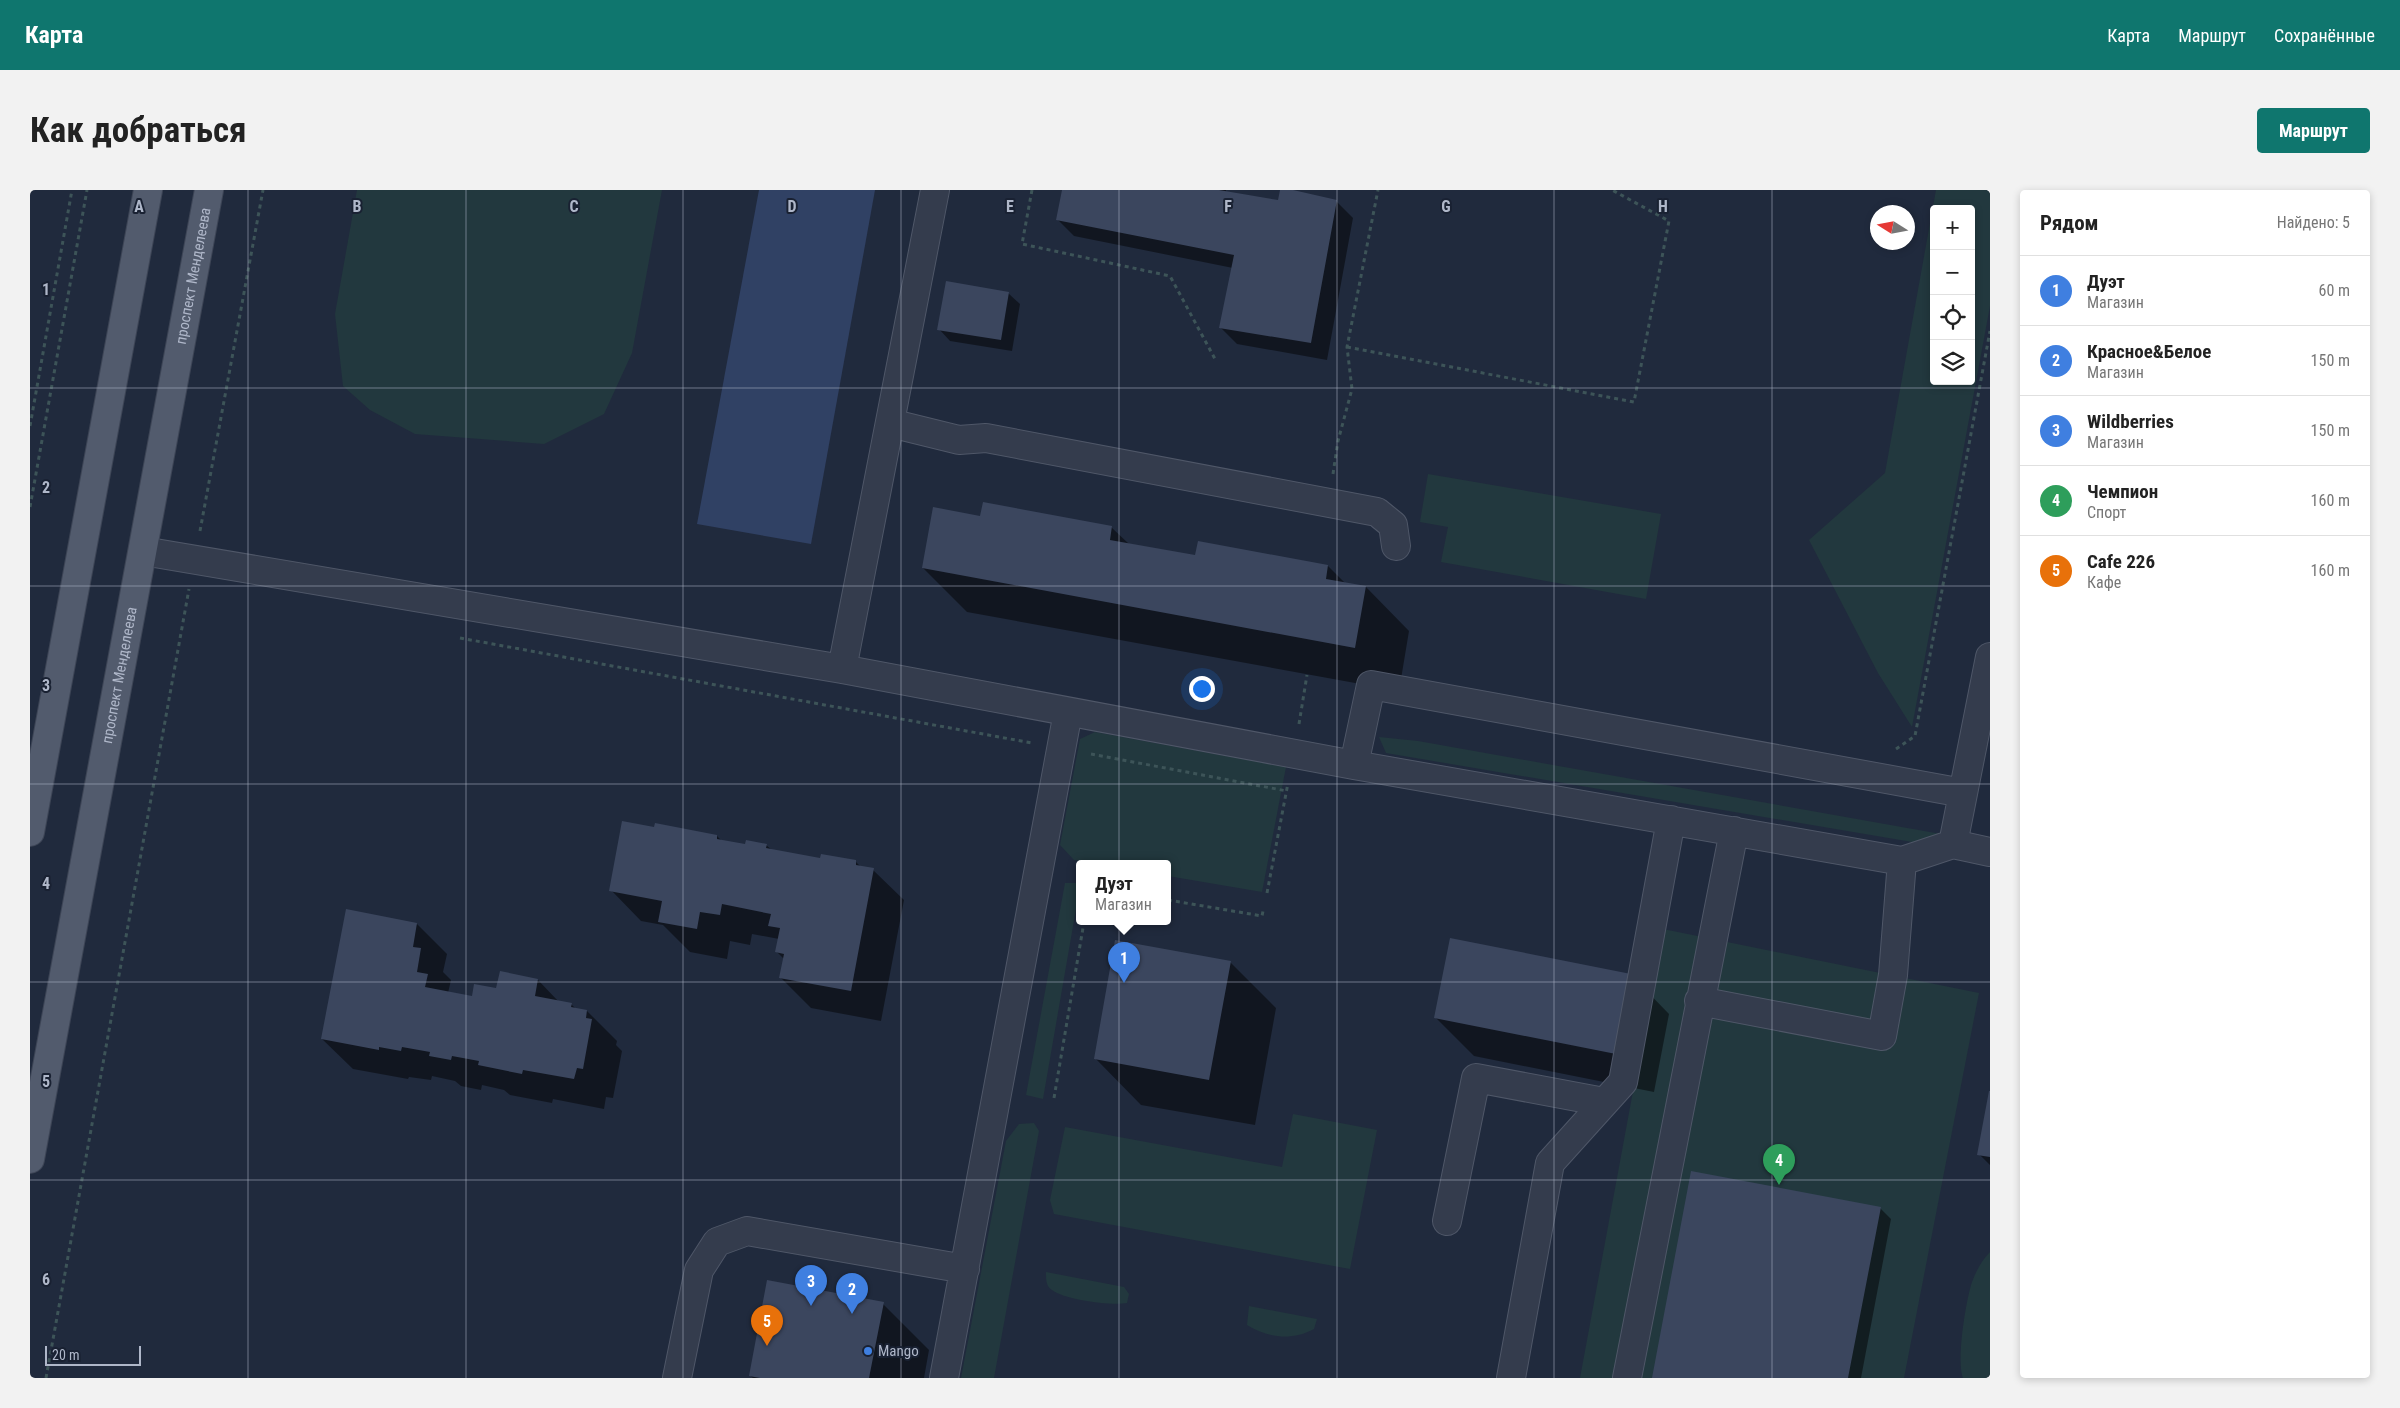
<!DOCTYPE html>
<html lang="ru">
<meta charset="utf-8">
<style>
body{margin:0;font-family:"Roboto Condensed",sans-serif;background:#f2f2f2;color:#222}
.controls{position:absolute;right:15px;top:15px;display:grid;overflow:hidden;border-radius:5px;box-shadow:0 2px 8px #0003}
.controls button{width:45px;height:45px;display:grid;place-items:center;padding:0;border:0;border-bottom:1px solid #e0e0e0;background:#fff;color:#222;font:25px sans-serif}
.compass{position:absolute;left:1840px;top:15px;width:45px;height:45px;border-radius:50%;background:#fff;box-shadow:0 2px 8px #0003;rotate:281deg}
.scale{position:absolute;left:15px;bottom:12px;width:96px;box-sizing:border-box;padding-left:5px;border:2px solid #afb7c9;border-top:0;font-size:14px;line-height:18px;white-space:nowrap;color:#afb7c9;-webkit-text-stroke:4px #192132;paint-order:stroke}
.you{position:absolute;left:1171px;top:498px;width:18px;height:18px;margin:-12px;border:4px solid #fff;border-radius:50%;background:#1a73e8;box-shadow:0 0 0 8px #1a73e833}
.badge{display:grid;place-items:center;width:32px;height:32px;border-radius:50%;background:#0f766e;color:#fff;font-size:16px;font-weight:700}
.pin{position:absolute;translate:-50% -41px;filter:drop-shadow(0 1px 2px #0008)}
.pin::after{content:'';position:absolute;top:26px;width:18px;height:15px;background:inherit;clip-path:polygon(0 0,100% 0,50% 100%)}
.popup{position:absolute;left:1046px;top:670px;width:95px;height:65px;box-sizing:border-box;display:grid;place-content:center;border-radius:5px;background:#fff;filter:drop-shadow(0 1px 4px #0005);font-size:16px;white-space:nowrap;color:#767676}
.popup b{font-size:19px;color:#222}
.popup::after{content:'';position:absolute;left:50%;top:100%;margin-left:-10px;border:10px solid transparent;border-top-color:#fff}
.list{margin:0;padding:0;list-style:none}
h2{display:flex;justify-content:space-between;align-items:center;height:65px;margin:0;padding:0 20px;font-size:21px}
h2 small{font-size:16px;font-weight:400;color:#767676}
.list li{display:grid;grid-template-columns:32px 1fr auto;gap:15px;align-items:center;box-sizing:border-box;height:70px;padding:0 20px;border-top:1px solid #e0e0e0}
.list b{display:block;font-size:19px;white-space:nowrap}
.list p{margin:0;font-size:16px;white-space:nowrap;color:#767676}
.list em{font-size:16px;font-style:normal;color:#767676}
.icon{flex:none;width:28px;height:28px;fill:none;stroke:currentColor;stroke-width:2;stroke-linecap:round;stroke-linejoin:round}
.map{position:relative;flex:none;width:1960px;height:1188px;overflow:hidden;border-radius:5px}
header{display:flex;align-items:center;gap:30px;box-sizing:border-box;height:70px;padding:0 25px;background:#0f766e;color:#fff}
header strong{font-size:24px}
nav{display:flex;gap:28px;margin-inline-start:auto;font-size:18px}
.intro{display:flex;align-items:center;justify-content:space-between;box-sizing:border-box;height:120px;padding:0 30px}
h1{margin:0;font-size:35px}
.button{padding:12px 22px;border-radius:5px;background:#0f766e;color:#fff;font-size:18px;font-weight:700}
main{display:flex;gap:30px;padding:0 30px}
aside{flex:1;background:#fff;border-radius:5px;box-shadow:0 2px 8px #0003}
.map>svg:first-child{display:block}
.green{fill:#22383e;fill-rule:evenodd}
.water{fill:#304164}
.shadow{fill:#0007}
.building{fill:#3b465e}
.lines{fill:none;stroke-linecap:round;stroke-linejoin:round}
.minor-casing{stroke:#4f5768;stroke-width:30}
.major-casing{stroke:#3d4556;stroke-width:30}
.path{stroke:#3d5458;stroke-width:3;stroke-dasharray:4 4;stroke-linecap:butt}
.minor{stroke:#343c4d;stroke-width:28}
.major{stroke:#525b6d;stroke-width:28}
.grid{fill:none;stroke:#afb7c9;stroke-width:1;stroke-opacity:0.55}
.shop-dot{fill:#3f7fe0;stroke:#192132;stroke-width:2}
.labels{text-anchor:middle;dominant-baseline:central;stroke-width:4;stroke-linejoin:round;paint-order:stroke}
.street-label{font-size:15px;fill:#afb7c9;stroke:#192132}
.poi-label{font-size:15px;fill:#afb7c9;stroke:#192132;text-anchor:start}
.grid-label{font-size:16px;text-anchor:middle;font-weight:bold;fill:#afb7c9;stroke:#192132;stroke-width:4;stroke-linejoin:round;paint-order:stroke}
</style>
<header>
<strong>Карта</strong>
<nav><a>Карта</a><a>Маршрут</a><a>Сохранённые</a></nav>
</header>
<div class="intro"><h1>Как добраться</h1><a class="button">Маршрут</a></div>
<main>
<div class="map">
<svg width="1960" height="1188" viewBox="0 0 1960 1188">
<rect width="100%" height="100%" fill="#202a3d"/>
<path class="green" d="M327 0H632L602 163 574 224 514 254 385 244 340 220 313 196 305 124Z
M1906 0H1960V116L1882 537 1848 483 1779 350 1855 283ZM1904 19H1941V191H1904Z
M1398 284 1631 324 1616 409 1411 372 1418 337 1390 332Z
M1065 542 1256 577 1232 702 1138 686V674H1070L1044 670 1030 655 1050 549Z
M1349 547 1388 551 1911 644 1894 654 1356 563Z
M1035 693H1050V696L1013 909 996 905Z
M1633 739 1949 803 1874 1188H1550Z
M1263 924 1347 940 1320 1079 1024 1024 1020 1010 1035 937 1252 977Z
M1004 933 1009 941 964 1188H931L976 951 989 934Z
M1960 1062V1188H1933C1926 1171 1936 1110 1942 1092 1946 1081 1952 1070 1960 1062Z
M1016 1082 1094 1097 1099 1104 1097 1113C1082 1116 1035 1110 1022 1100 1016 1096 1016 1090 1016 1082Z
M1219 1116 1287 1129 1284 1139C1262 1151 1238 1148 1217 1135Z"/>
<path class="water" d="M729 0H845L781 354 667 334Z"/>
<path class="shadow" d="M1033 0H1196V2L1249 11 1252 0H1258L1306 11 1323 28 1297 170 1207 154 1190 137 1203 78 1044 46 1027 29Z
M978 103 990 114 982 161 920 151 909 139Z
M951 327 1081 337 1099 354 1166 366 1298 376 1316 394 1336 397 1379 441 1369 501 937 422 893 378Z
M687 646 692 651 716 656 736 655 742 660 791 669 826 672 832 678 843 680 874 710 851 831 781 818 750 787 754 769 747 762 749 749 722 744 720 755 700 751 697 769 660 762 633 735 611 731 581 700Z
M387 734 417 764 413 782 421 790 418 803 443 807 508 790 529 812 541 814 546 819 557 821 587 851 586 855 592 861 583 908 576 907 574 919 523 909 522 913 480 905 474 900 452 895 451 900 431 896 425 891 402 886 401 890 379 887 378 889 323 879 292 849Z
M1200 772 1246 818 1225 935 1111 915 1065 868Z
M1601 785 1639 824 1624 902 1444 866 1405 827Z
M1960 903V975L1949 964Z
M1850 1018 1861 1029 1831 1188H1623Z
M853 1114 899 1160 894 1188H723L720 1185Z"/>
<path class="building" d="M1032 0H1189L1248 10 1250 0H1263L1307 10 1281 153 1189 138 1204 65 1026 30Z
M916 91 979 102 971 150 907 140Z
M953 312 1082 336 1080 350 1165 365 1168 351 1298 375 1296 389 1336 396 1325 458 892 378 903 317 950 326Z
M592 631 624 637 625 633 687 645V649L715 654 716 650 737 654 736 658 790 668 791 664 826 670V675L844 678 821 801 749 788 754 764 745 762 750 738 738 736 741 724 692 714 690 725 670 722 667 739 628 732 632 711 579 701Z
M316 719 387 733 383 757 391 758 387 782 398 784 395 797 442 806 444 794 466 798 470 781 508 789 505 806 542 813 541 817 557 820 556 828 562 829 553 879 547 878 544 889 493 880 492 884 448 875 449 871 422 866 421 870 399 866 400 862 372 857 371 861 349 857V860L291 849Z
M1420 748 1601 784 1586 864 1404 828Z
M1085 750 1201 771 1179 890 1064 869Z
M1959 901H1960V967L1947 965Z
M1661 981 1851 1017 1818 1188H1622Z
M737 1090 854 1112 839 1188H730L719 1186Z"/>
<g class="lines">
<defs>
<path id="minor" d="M860 233 929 250 956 248 1347 322 1363 335 1366 356
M113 361 812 479 1324 575 1872 671 1923 654 1960 662
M812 479 905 0
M1324 575 1341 495 1933 603
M1923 654 1960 467
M1669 811 1852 846 1863 785 1872 671
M1417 1031 1446 888 1574 912
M647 1188 669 1080 687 1052 717 1041 935 1079
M914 1188 1038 522
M1481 1188 1520 973 1593 892 1641 630
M1597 1188 1704 641"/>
<g id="major">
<path d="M0 642 118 0"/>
<path id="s1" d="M0 969 179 0"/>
</g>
</defs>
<use href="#minor" class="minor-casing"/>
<use href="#major" class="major-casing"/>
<path class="path" d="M1002 0 992 54 1140 86 1185 169
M1317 157 1604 212 1639 31 1582 0
M0 236 42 0
M1303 284 1308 251 1322 199 1317 157 1348 0
M0 317 57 0
M170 341 233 0
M430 448 1002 553
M1269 534 1277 485
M1866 559 1885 546 1960 141
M1061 564 1257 601
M1237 703 1258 593
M1138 710 1232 726 1233 721
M1024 908 1054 732
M16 1188 159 399"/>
<use href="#minor" class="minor"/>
<use href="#major" class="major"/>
</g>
<path class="grid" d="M218 0V1188M436 0V1188M653 0V1188M871 0V1188M1089 0V1188M1307 0V1188M1524 0V1188M1742 0V1188M0 198H1960M0 396H1960M0 594H1960M0 792H1960M0 990H1960"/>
<circle class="shop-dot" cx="838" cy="1161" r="5"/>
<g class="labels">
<g class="street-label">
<text stroke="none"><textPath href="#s1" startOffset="898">проспект Менделеева</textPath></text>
<text stroke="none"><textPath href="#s1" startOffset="492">проспект Менделеева</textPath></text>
</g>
<g class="poi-label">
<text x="848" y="1161">Mango</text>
</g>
</g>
<g class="grid-label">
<text x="109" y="22">A</text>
<text x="327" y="22">B</text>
<text x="544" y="22">C</text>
<text x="762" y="22">D</text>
<text x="980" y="22">E</text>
<text x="1198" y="22">F</text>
<text x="1416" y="22">G</text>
<text x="1633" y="22">H</text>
<text x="16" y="105">1</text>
<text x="16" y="303">2</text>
<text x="16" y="501">3</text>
<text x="16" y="699">4</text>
<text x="16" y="897">5</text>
<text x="16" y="1095">6</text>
</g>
</svg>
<div class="controls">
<button>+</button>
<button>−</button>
<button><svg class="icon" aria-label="locate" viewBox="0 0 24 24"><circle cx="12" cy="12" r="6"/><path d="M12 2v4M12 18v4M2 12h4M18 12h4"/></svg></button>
<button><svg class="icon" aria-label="layers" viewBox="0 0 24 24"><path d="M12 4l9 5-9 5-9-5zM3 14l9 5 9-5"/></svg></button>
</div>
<svg class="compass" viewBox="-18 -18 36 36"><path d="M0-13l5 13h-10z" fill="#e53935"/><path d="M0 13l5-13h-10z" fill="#767676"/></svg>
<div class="scale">20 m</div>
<div class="you"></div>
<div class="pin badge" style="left:1094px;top:793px;background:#3f7fe0">1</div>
<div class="popup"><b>Дуэт</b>Магазин</div>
<div class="pin badge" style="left:822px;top:1124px;background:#3f7fe0">2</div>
<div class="pin badge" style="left:781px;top:1116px;background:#3f7fe0">3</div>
<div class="pin badge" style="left:1749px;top:995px;background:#2e9e5b">4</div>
<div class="pin badge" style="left:737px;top:1156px;background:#e8710a">5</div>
</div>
<aside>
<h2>Рядом<small>Найдено: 5</small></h2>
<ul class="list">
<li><span class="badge" style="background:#3f7fe0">1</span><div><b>Дуэт</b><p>Магазин</p></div><em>60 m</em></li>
<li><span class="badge" style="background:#3f7fe0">2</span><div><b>Красное&amp;Белое</b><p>Магазин</p></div><em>150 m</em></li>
<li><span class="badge" style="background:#3f7fe0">3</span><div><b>Wildberries</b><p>Магазин</p></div><em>150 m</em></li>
<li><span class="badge" style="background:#2e9e5b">4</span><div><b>Чемпион</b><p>Спорт</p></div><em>160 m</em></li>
<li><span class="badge" style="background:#e8710a">5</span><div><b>Cafe 226</b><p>Кафе</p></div><em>160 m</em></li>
</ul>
</aside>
</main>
